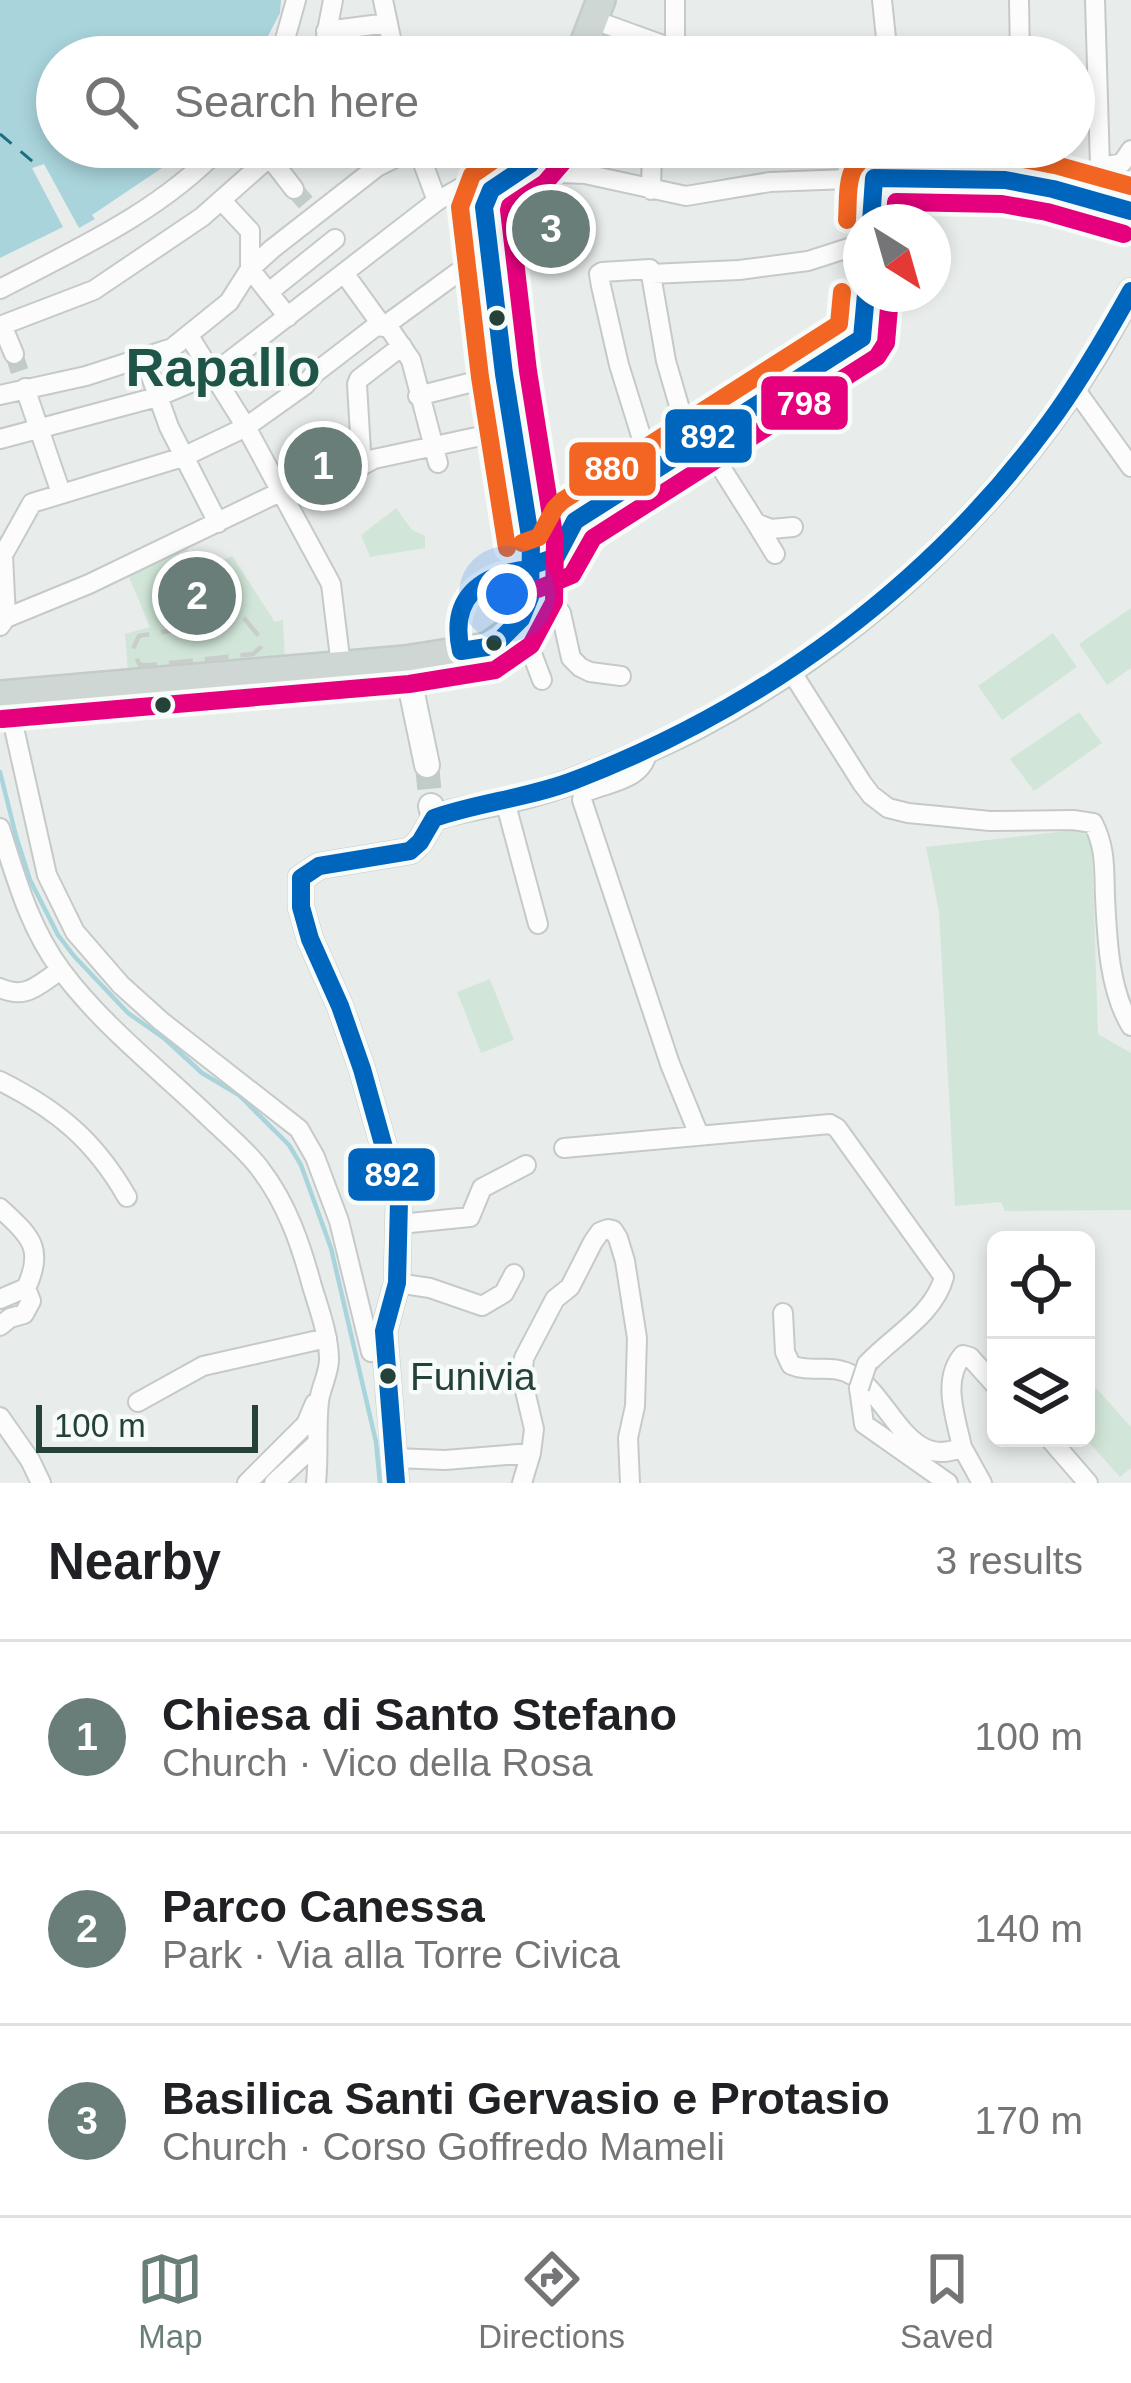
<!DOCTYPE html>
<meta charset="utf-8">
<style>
body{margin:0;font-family:Helvetica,sans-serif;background:#f6f6f6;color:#202124}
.controls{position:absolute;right:36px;bottom:36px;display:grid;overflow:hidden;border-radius:18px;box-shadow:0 6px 18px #0003}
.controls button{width:108px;height:108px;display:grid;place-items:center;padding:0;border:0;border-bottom:3px solid #e0e0e0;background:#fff;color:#202124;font:60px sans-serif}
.compass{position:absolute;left:843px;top:204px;width:108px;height:108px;border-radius:50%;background:#fff;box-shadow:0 6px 18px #0003;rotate:143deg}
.scale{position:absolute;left:36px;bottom:30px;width:222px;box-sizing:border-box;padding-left:12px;border:6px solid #24423a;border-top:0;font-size:33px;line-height:42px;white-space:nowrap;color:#24423a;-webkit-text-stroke:9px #f7fbf9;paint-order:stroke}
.you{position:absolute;left:507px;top:594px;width:42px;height:42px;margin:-30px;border:9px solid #fff;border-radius:50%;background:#1a73e8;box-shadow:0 0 0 18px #1a73e833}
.badge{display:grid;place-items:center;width:78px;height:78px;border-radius:50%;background:#697e78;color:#fff;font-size:39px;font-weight:700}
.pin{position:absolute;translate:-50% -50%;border:6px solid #fff;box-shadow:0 3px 12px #0006}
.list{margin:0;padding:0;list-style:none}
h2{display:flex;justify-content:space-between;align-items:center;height:156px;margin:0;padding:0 48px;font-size:51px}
h2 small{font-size:39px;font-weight:400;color:#757577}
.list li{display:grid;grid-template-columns:78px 1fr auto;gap:36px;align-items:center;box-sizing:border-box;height:192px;padding:0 48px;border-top:3px solid #e0e0e0}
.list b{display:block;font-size:45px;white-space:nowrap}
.list p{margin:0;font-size:39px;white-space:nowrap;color:#757577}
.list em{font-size:39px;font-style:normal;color:#757577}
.icon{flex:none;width:66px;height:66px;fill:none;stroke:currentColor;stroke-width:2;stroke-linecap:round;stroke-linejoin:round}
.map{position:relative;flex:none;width:1131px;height:1483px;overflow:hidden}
.search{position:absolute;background:#fff;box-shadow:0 6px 18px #0003;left:36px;right:36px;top:36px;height:132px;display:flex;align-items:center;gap:30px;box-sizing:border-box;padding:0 42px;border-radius:66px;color:#757577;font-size:45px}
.sheet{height:732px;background:#fff}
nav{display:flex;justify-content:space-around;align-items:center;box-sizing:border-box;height:168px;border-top:3px solid #e0e0e0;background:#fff;font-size:33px;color:#757577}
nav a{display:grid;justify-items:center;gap:6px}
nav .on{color:#697e78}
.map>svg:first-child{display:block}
.green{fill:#d1e6d8}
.water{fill:#a9d4db}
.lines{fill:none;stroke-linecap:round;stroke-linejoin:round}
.stream{stroke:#a9d4db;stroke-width:4.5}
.ferry{stroke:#1c6f80;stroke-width:3;stroke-dasharray:15 12;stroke-linecap:butt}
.street-tunnel{stroke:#c1cbc8;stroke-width:18;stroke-dasharray:18 9;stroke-linecap:butt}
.secondary-tunnel{stroke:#c1cbc8;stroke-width:24;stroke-dasharray:24 12;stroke-linecap:butt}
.street-casing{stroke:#c5cac8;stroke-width:22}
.secondary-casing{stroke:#c3cbc8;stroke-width:28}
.primary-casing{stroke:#c3ccc9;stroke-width:32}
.street{stroke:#fcfcfc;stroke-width:18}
.secondary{stroke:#fcfcfc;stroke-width:24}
.primary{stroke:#cfd7d5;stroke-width:27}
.rail{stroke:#c9cdcc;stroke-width:4.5;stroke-dasharray:24 12;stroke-linecap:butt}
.street-bridge-casing{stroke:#c5cac8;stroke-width:22;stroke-linecap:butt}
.street-bridge{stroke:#fcfcfc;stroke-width:18}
.bus-1-casing{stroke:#f7fbf9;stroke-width:27}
.bus-2-casing{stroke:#f7fbf9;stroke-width:27}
.bus-3-casing{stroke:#f7fbf9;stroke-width:27}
.bus-1{stroke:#0065bd;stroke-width:18}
.bus-2{stroke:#e5007d;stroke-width:18}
.bus-3{stroke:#f26522;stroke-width:18}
.bus-dot{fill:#24423a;stroke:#f7fbf9;stroke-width:4.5}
.labels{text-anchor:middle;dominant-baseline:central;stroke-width:9;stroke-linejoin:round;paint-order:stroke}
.bus-label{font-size:39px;fill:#24423a;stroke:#f7fbf9;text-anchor:start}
.district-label{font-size:54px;font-weight:bold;fill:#1f5548;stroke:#f7fbf9}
.line-badge{stroke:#f7fbf9;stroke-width:4.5}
.badge-label{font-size:33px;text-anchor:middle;font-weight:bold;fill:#fff}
</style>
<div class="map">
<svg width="1131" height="1483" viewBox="0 0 1131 1483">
<rect width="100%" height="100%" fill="#e8edeb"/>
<path class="green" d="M396 508 412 530 425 536V548L370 557 361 535Z
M183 546 205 569 232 556 275 622 283 620 285 660 128 672 125 634 150 627 127 572Z
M1131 608V668L1107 685 1079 644Z
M1053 633 1077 667 1002 720 978 686Z
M1079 712 1102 743 1034 791 1010 759Z
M1075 830 1087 834 1092 845 1098 1034 1131 1053V1210L1005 1211 1001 1202 955 1206 939 911 926 847Z
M490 979 514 1040 481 1053 457 992Z
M1096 1388 1131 1427V1468L1120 1477 1085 1438 1086 1397Z"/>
<path class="water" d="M0 0H281L280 13 257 57H57V147H187L162 168 92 215 95 219 79 228 44 164 32 168 63 227 0 258Z"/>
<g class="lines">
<path class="stream" d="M0 772 16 836 30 880 58 935 74 956 128 1013 165 1039 202 1073 239 1095 289 1145 301 1165 331 1248 376 1442 380 1483"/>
<path class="ferry" d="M0 134 38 166"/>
<path class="street-tunnel" d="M347 148 362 170
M294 189 313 211
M14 354 25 388"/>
<path class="secondary-tunnel" d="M427 765 431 806"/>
<defs>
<path id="street" d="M383 0 395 57
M882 0 888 57
M1019 0 1020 57
M1095 0 1101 200
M594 20 696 57
M326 31 388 23
M675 51V0
M280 57 296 0
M322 57 333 0
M346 147 347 148
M417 147 437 201
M895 147 897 178
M270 158 294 189
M530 164 561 173 585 174 686 196 770 182 874 178
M1101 167 1122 163 1131 150
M651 190 652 147
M222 201 250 231V269L288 317
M344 273 383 327 457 273 489 259
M651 274 739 270 808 261 861 244
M0 289C79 248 159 212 221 147
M269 292 335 239
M2 325 14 354
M387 325 411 360 438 463
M0 326 94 290 202 217 281 147
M189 336 246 427 331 584 341 666
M144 357 169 427 218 523
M25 388 61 493
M1072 389 1080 396 1131 467
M0 395 86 376 172 348 229 302 250 269 272 249 377 167 417 147
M418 396 504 374
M0 439 157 397 214 373 437 201 462 187 486 197 480 147
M703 439 756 523 771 529 793 527
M354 470 361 452 357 384 359 379 402 346
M652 471 619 365 601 286 599 274 602 272 650 269 666 361 691 447
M756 523 775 554
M546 593 561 613 571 658 580 667 590 672 621 676
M6 618 3 555 32 503 183 457 246 427 305 385 315 373 380 323
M0 626 6 618 89 584 282 491 329 484 374 459 514 429
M528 643 542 680
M791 671 862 783 871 795 888 808 908 813 990 821 1073 820 1093 823C1106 848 1104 870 1105 897 1107 938 1109 990 1131 1026
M10 695V710L47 875 75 932 121 985 161 1021 299 1129 315 1157 339 1221 371 1352
M648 749C644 779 614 781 588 791L583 794 582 800 670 1064 699 1135
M505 801 538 924
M0 828C16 878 29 927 61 970 105 1029 164 1073 216 1124 231 1138 249 1153 261 1170 287 1204 301 1245 312 1286 319 1309 328 1333 329 1357 330 1372 321 1386 319 1401 316 1428 319 1456 316 1483
M0 988C28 1000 38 984 61 970
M0 1081C58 1110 95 1141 127 1197
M564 1148 808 1126 830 1124 837 1128 944 1277C934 1315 893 1336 867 1364
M0 1208C30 1236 45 1248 26 1288L0 1299
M400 1224 470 1217 482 1188 526 1165
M397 1283 430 1288 482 1306 504 1293 514 1274
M783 1313 785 1352 791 1365C812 1374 831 1362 854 1376 890 1397 908 1472 962 1447 956 1418 941 1380 963 1355L970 1357 996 1386
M0 1326 10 1318 24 1314 31 1301 26 1288
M859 1388 864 1424 948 1483
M138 1402 203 1366 327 1338
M0 1417 30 1460 41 1483
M1049 1438 1088 1483
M962 1447 982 1483
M395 1458 445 1460 531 1453
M247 1483 306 1424 315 1403
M274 1483 316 1444
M522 1483 531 1453 534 1429 522 1378 524 1358 555 1299 570 1287 593 1242 600 1232 608 1229 613 1230 618 1238 625 1261 637 1338 635 1406 628 1438 630 1483"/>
<path id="secondary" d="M871 222 874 178 933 177 1007 180 1101 200 1116 207
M531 543 575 521 862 338 866 294
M525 617C547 606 548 580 555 558 560 546 567 535 574 523
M405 660 427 765
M434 818C457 809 481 807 505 801 531 795 559 787 583 777 622 761 663 745 700 725 880 629 1038 474 1131 291
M396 1483 384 1331 397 1283 399 1201 362 1069 340 1006 310 939 301 907V878L319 866 410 851 420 842 434 818 431 806"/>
<path id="primary" d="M579 57 601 0
M0 695 405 660 487 647 514 628 530 597 531 543 504 374 484 207 491 190 530 164 544 147"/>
</defs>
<use href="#street" class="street-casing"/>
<use href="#secondary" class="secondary-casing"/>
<use href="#primary" class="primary-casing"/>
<use href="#street" class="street"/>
<use href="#secondary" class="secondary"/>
<use href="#primary" class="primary"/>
<path class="rail" d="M237 610 197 565 183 562C172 569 165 576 161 589L177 626 169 631 139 636 132 651 140 665H151L253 654 261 647 262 640 244 618"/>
<defs>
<path id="street-bridge" d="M859 1388 867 1364"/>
</defs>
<use href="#street-bridge" class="street-bridge-casing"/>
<use href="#street-bridge" class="street-bridge"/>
<defs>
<path id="bus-1" d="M871 222 874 178 1005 180 1053 189 1131 211
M530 566 556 557 575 521 862 338 866 294
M530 569C480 574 449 598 461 651L487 647 501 639 521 619 530 597 531 543 504 374 484 207 491 190 530 164 544 147
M434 818C480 802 529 798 575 780 763 708 929 586 1049 423 1080 381 1106 336 1131 291
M301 878V907L310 939 340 1006 362 1069 399 1201 397 1283 384 1331 396 1483
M301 878 319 866 410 851 420 842 434 818"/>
<path id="bus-2" d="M895 222 896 202 1002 204 1047 212 1124 234
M538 589 572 575 593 538 877 357 886 343 890 296
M2 719 409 684 495 670 531 645 554 602 555 541 528 371 509 210 510 206 545 183 563 162"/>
<path id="bus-3" d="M847 220C849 195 843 164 872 154L1008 156 1059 166 1131 186
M522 543 539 537 555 508 562 501 839 324 842 292
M507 548 480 377 460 207 472 175 512 147"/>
</defs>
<use href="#bus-1" class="bus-1-casing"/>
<use href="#bus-2" class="bus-2-casing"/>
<use href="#bus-3" class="bus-3-casing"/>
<use href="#bus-1" class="bus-1"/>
<use href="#bus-2" class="bus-2"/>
<use href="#bus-3" class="bus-3"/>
</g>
<g class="bus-dot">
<circle cx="497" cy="318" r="10"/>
<circle cx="494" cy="643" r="10"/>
<circle cx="163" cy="705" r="10"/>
<circle cx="388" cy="1376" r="10"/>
</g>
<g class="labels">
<g class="bus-label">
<text x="410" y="1376">Funivia</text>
</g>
<g class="district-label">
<text x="223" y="367">Rapallo</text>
</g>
</g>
<g class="line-badge">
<rect x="759" y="374" width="91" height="58" rx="12" fill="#e5007d"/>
<rect x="663" y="407" width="91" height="58" rx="12" fill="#0065bd"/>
<rect x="567" y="440" width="91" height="58" rx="12" fill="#f26522"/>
<rect x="346" y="1146" width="91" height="57" rx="12" fill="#0065bd"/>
</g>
<g class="badge-label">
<text x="804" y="415">798</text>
<text x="708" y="448">892</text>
<text x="612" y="480">880</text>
<text x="392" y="1186">892</text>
</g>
</svg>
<div class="controls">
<button><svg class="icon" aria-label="locate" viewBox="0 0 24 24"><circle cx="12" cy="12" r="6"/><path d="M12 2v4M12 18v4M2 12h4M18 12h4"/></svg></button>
<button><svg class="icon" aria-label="layers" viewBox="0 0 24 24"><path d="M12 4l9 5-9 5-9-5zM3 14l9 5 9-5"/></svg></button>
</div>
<svg class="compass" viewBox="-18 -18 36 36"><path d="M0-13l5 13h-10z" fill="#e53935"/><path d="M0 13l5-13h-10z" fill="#757577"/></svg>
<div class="scale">100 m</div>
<div class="you"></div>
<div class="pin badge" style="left:323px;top:466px">1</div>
<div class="pin badge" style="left:197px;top:596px">2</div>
<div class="pin badge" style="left:551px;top:229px">3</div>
<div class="search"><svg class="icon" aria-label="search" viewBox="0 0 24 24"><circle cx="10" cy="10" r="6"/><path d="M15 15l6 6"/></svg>Search here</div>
</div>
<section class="sheet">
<h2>Nearby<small>3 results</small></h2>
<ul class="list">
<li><span class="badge">1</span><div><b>Chiesa di Santo Stefano</b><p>Church · Vico della Rosa</p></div><em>100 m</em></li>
<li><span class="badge">2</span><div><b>Parco Canessa</b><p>Park · Via alla Torre Civica</p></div><em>140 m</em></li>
<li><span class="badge">3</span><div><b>Basilica Santi Gervasio e Protasio</b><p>Church · Corso Goffredo Mameli</p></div><em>170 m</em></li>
</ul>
</section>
<nav>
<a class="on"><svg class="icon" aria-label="map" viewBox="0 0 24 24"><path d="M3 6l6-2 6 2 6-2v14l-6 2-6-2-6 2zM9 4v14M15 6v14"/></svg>Map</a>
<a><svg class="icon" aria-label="directions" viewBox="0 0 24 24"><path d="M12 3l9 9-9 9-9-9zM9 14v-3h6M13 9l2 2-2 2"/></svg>Directions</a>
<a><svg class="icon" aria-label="saved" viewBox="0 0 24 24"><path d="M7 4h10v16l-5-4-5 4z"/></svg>Saved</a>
</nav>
